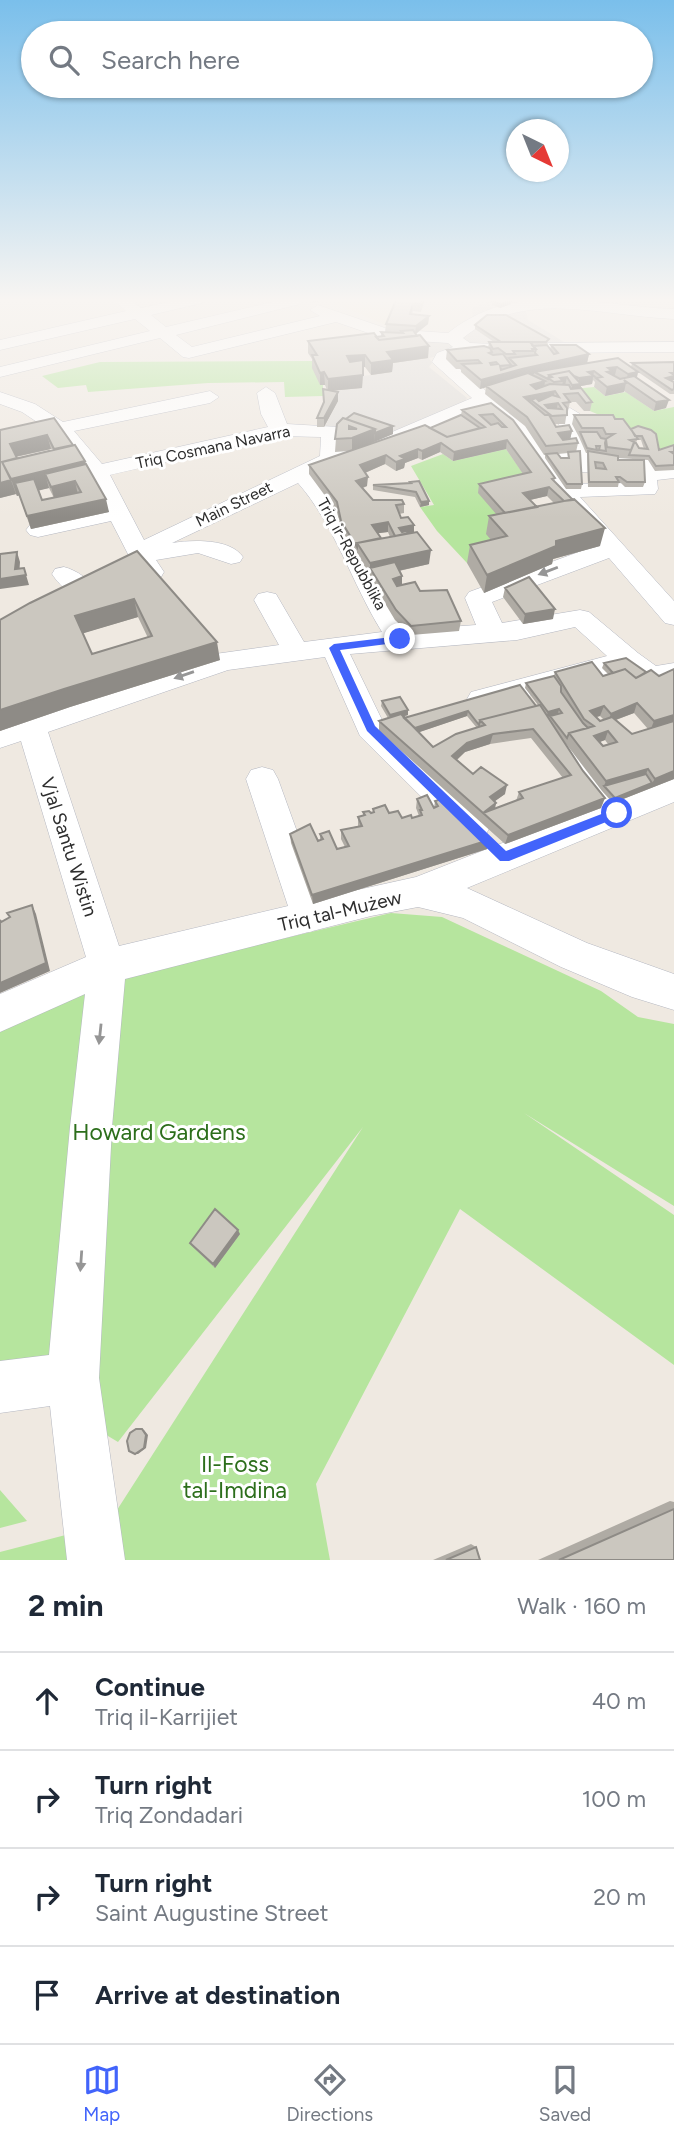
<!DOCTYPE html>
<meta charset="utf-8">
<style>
body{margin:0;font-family:Figtree,sans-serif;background:#f6f6f7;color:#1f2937}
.compass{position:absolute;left:506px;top:119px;width:63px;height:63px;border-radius:50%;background:#fff;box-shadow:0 2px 5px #0004;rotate:137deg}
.stop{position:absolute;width:21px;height:21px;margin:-16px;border:5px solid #4264fb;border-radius:50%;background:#fff}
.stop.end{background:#4264fb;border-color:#fff;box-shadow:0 2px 7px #0008}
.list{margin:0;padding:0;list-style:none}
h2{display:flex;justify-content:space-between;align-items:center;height:91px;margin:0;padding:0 28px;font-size:30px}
h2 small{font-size:23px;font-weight:400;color:#747a83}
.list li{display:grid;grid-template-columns:46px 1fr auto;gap:21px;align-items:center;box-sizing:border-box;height:98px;padding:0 28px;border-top:2px solid #e0e1e3}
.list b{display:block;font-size:26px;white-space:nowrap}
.list p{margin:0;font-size:23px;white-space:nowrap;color:#747a83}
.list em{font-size:23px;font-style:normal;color:#747a83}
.icon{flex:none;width:38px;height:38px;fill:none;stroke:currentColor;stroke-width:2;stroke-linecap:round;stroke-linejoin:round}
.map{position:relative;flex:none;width:674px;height:1560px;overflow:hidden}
.search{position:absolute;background:#fff;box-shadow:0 2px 5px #0004;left:21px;right:21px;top:21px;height:77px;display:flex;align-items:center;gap:18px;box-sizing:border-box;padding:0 24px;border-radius:38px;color:#747a83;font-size:26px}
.sheet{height:483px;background:#fff}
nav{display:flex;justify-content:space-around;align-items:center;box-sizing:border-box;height:98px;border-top:2px solid #e0e1e3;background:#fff;font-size:19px;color:#747a83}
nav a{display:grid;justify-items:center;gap:4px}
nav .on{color:#4264fb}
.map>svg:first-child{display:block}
.education{fill:#f0e6d1}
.green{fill:#b6e59e}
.plaza{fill:#dfdcd8}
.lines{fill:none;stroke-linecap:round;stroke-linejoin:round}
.minor-casing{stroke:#b4b7c1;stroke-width:1}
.minor{fill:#fff;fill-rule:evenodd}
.wall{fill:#afaba4;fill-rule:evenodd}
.shaded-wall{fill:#8e8b86}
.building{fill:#cbc7bf;stroke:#8e8b86;stroke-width:2;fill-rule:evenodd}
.oneway{fill:#969696}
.route{fill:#4264fb}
.labels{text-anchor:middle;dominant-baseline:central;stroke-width:6;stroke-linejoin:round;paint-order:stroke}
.far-street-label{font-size:16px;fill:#2e2e2e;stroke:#fff}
.street-label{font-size:19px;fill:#2e2e2e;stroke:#fff}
.near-park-label{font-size:23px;fill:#2c6e1b;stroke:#fff}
</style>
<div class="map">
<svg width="674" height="1560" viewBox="0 0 674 1560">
<rect width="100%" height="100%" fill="#efe9e1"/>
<path class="education" d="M305 300H398L388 326 329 301 312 303Z"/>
<path class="green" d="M314 361 323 385V396L285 397 284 382 208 383 88 392 86 385 58 388 42 376 100 362Z
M594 387 605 396 626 392 654 411 674 407V446L657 453 637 431 590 411 573 389Z
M506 449 529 482 509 529 504 553 467 563 437 531 420 507 434 505 411 466 443 454 453 461Z
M391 913 442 917 601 991 638 1017 674 1024V1206L524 1113 674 1215V1365L460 1209 316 1484 330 1560H0V1552L108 1524 363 1127 118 1442 0 1371V1027L122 977Z
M0 1490 27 1521 0 1528Z"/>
<path class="plaza" d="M488 302 500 308 524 303 528 320 569 345 496 342 429 358 432 363 429 367 467 398 462 405 393 434 324 428 338 401 323 392 362 388 363 376 392 372 386 364 412 338H452L473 320 472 308Z"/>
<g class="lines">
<defs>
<path id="minor" d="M113 300H130L141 308 178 300H203L202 303 151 315 166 327 281 300 302 301 300 304 176 335 192 347 320 316 310 310 318 305 388 329 448 333C518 278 593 306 674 309V319C601 316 524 288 463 338L470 343 493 344 496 348 493 352 468 353 450 361 521 420 544 450 569 449 558 422 563 410 570 408 580 414 578 422 590 449 654 460 657 467 674 466V478L657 480 658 489 655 494 580 497 674 601V625L665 623 609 558 492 602 502 623 580 610 589 612 638 653 656 666 674 663V681C649 686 645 685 624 670L481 709 471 706 467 699 471 692 607 656 575 627 517 640 350 654 383 722 485 818 490 827 485 836 473 840 461 836 360 736 325 657 228 670 48 732 119 946 288 906 246 779 251 770 262 767 273 770 278 779 321 898 416 877 594 807 545 745 541 737 545 729 556 726 567 729 622 796 674 777V802L467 888 587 943 674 974V1010L632 997 561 967 463 918 418 907 371 916 125 979 112 1127 99 1378 125 1560H67L50 1406 0 1413V1361L49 1355 70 1127 85 994 0 1032V994L86 957 21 741 0 748V726L215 654 279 645 254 600 258 594 267 592 276 594 304 642 382 632C352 584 335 525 298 483L172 543C192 540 230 538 243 557L240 562 231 564 198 553 156 560 164 572 161 577 152 579 141 574C127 581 115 590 99 586L96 581C104 569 121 569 129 556L111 521 38 537 30 535 26 530 30 525 105 509C92 481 78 457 55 436L0 447V435L43 426 22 412 0 404V392L35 404 63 422 210 391 219 397 210 403 74 431 102 464 268 427 261 414 257 393 266 387 275 393 287 424 338 427 341 431V449L371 441 472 398 432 362 437 353 453 347 448 343 386 339 336 322 189 358 183 357 160 338 0 377V367L150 331 135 319 0 350V340L126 311ZM483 407 507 428 529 461 598 545 469 592 465 598 476 625 407 630C374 579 355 519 314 475L337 463 385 449ZM280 436 321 437 320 456 144 540 110 475ZM572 461 576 472H590L593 462 636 469V483L569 484 553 462Z
M674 342V352L538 353 529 348 538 343Z
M64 567C77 570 91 581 99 592L95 597C78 602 61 588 52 574L55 569Z"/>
</defs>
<use href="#minor" class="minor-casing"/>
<use href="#minor" class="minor"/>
</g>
<path class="wall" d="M396 300H425L421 312 413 311 412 314 429 316 428 324 416 334 428 358 393 363 392 372 371 375 365 367H363L362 388 331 391 338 401 324 427H317V418L324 403 323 389 327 390 325 385H320L312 368V359L308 353V341L381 336V332H385L386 324Z
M492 301 511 304 500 308 492 305Z
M487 315 548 343 546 346 550 350 551 345 589 354 587 363 631 367 632 363 674 362V380L671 381 674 382V394H670L638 372 637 378 666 408 654 411 624 391V392L605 396 594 387 595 382 593 380 592 384 581 386V388L592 402 590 411H584L576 402H570L568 411H567L565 424H554L556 427 572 431 570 439 578 443 576 452 582 484 581 489H566L545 458V455H544L525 426 485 394 486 387 480 389 461 372V369H456L446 359 447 350 488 348 489 342H494L475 329V325ZM568 453V458H561L558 454Z
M491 403 555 478 554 481 600 546 553 559 552 564 484 593 467 563 470 545 491 540 486 534 489 516 497 515 478 493 479 484 523 474 506 449 453 461 440 452 422 460 418 458 405 463 404 468 396 471 385 464 365 473 367 486 363 488 373 500 404 504V513L399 514 401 518 414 533 429 564 399 571 402 576V585L420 591 461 621 459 631 411 635 395 620 341 530 337 512 309 474V465L349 451 335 452 337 424 393 434 364 446 430 428 461 415 462 410ZM547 496 554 503 537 507 530 500ZM388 532 390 537 381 538 377 533Z
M574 415 615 419 631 429 638 426 659 450 674 445V470L655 471 648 460 618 458V460L645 482 643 487H625L619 481 618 487H588L587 453H586L579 437 572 424ZM637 440H641L644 449 639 448 636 443Z
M54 418 85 461 109 512 31 529 19 495 17 496 16 494 0 498V430ZM51 449 52 450 17 458 16 457ZM49 488 54 498 42 500 39 490Z
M410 482 429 501V505L420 507 415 497 373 490V485L410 483Z
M137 551 220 660 70 707 0 731V620ZM138 617 148 638 92 654 83 633Z
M505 588 553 619 523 624 503 597Z
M604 663 646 672 674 779 613 803 602 791 557 732 601 808 505 844 379 731V721L388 718 381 706 382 701 408 710V715L403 717 404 718 520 685 536 706 538 705 525 688 526 683 554 676 555 672 603 676 608 674 602 668ZM634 713 648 729 632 734 616 720ZM467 716 477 728 433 747 419 732ZM600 716 604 720 600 721 596 717ZM531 738 563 778 519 792 516 801 495 809 496 803 495 801 505 794 473 774 457 760 465 752 490 744ZM605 740 608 744 603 746 599 742Z
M417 799 434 808 435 801 489 840 487 849 313 904 291 843 290 834 318 841 320 840V834L337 849 345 847 341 839V830L358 826V817L363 816V812L371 813H373V809L389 813 402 818H412L419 816 416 808Z
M240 1234 215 1268 193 1247 190 1243Z
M670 1501 674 1502V1560H538Z
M471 1544 476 1547 480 1560H433Z"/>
<path class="shaded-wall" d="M312 300H326L312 303Z
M512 300 511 304 500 308V304Z
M429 316 428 324 415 334 416 326Z
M429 346 428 358 393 363 392 372 371 375V363L387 352Z
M589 354 587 363 534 372V374L480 389 481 380 522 369Z
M365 355V367L347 369V356Z
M617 367 615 375 610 376 605 380 608 368Z
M594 371 592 384 581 386 579 394 578 393 570 394 572 385 578 384 579 378 588 372Z
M324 372 325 385H320V373Z
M638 372 636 380 625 382 628 374Z
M671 373H674L673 376H674V380L665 382 666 378Z
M363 375 362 388 328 391V379Z
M558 377H567L564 390H561L563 381Z
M545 381 544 390 529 394 531 385Z
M626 383 624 392 605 396 607 387Z
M555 391 553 399 535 403 531 400 530 404 524 397Z
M338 392V401L324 427V418Z
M669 400 666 408 654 411 656 402Z
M558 403 556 412 544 410 545 405Z
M393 426V434L374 442 375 433Z
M375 429 374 442 352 451V438Z
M572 431 570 440 556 442 558 433Z
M47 435 51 449 14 457 10 444Z
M507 440 506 449 453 461 454 452Z
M441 443 440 452 422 460V451Z
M418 449V458L405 463 404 468 396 471V462L400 456Z
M386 455 385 464 360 475V465Z
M85 461 89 478 45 474 49 488 17 496 11 479Z
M368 477 367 486 356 490V481Z
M11 480 16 494 0 498V483Z
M75 481 78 495 55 501 51 487Z
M549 487 547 496 521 502 523 493Z
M106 499 109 512 31 529 27 516Z
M429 501V505L420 507 421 502Z
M388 522V532L372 534V525Z
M414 525V534L398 538 399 528Z
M605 528 600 546 553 559 552 564 484 593 487 575 556 541Z
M431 550 429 564 375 576 370 568V563Z
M17 552 20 562 19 576 24 568 29 585 0 589V579L15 569Z
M402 576V585L392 588 393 579Z
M134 599 138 617 81 634 75 616Z
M555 609 553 619 523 624 525 614Z
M217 642 220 660 70 707 0 731V710L64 689Z
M637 703 634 713 607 723 611 714Z
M604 706 600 716 586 720 590 711Z
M559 709 558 714 546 717 548 712Z
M408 710V715L389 720 390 715Z
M468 711 467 716 411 735V730Z
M674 715V723L650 731 654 721Z
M608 731 605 740 590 746 594 736Z
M493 734 490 744 465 752 451 765 452 756 467 743Z
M648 769 644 779 604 786 606 781Z
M674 771V779L613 803 615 798 652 783 655 779Z
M507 785 505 794 488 806 490 797Z
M605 798 601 808 505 844 508 835Z
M496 803 494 812 483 813Z
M489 840 487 849 313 904 312 895Z
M32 905 36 914 50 971 0 993V983Z
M238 1230 240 1234 215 1268 213 1264Z
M142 1429 144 1430 148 1435 146 1448 138 1454H135Z"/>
<path class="building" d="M396 300H423L422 304 413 303 410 314 429 316 416 326 386 324Z
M495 300H512L500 304 492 301Z
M487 315H506L549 339 546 342H501L475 325Z
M413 330 417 336 379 340 376 337 384 336 381 332 403 333 401 331Z
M374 333 379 340 420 335 429 346 387 352 393 360 371 363 365 355 347 356 350 362 363 360V375L328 379 324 372 320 373 312 355H317L308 341Z
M489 342H530L536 349H532L533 351H513L515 354H506L498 348 493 349Z
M547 345 554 354 558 353 551 345H576L589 354 522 369 481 380 462 364 481 363 478 360 457 361 447 350 484 346 490 348 492 352 489 353 493 355 503 354 511 365 500 366 501 370 516 365 509 358 537 355 535 353 536 349 533 346ZM496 362 498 364 491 365 490 363Z
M618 358 638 372 628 374 617 367 608 368 612 371 607 372 620 379 634 376 669 400 656 402 624 380 626 383 607 387 596 378 602 377 594 371 588 372 594 376 579 378 574 376 569 371 549 375 548 379 534 372Z
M674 362V373H671L674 375V376L666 378 674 382V389L672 390 632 363Z
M569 371 581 384 572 385 567 377 560 378 563 381 554 382 548 378 552 377 549 375Z
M528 373 545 381 531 385 536 389 550 384 569 385 571 389 581 388 592 402 586 403 578 393 564 394 570 402 563 403 567 408V415L552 416 531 400 536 398 539 401 552 395 559 397 555 391 524 397 545 415H549L556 427 569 425 572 431 558 433 563 440 576 438 578 443 546 446 527 417 486 386ZM558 403 562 409 548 408 545 405Z
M323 389 338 392 324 418H317L324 402Z
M491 403 513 420 555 478 552 479 573 500 564 501 549 487 523 493 537 507 505 513 479 484 531 472 507 440 454 452 441 443 422 451 418 449 400 456 405 459 396 462 386 455 360 465 368 477 356 481 373 500H402L404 504 396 505 401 518 408 517 414 525 399 528 402 532 406 531 409 533 395 536 388 522 372 525 381 538 357 543V547L341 521 337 502 309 465 425 425 447 437 485 427 462 410ZM493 414 506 427H502L498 423 491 425 480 415Z
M354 413 393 426 375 433V429L346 419Z
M461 415 480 428 447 437 430 428Z
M574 415H613L615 419H623L638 439 630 440 634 442 631 450 607 447 606 439 614 434H606L603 428H582Z
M54 418 73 445 54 449 47 435 10 444 17 458 2 462 11 480 0 483V430Z
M343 418 375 429 352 438 335 439 337 424ZM349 426 357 429H349Z
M638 426 651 430 656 434 659 450 674 445V452H671L674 454V465L656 466 649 456 629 455 634 443H636L639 448 648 449 642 436H635L631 429Z
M580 432H597L601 438 606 439 605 443 606 451 599 450 600 446H596L597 450 587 448Z
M75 445 85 461 11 479 2 462Z
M580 451 582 484H567L546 454 557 453 561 458H569L568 452Z
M588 451 618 456V460H644L645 482H627L620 477H616L619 482H589ZM595 462 603 463 606 469 596 468Z
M86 464 106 499 27 516 15 483 34 479 42 500 81 492 75 481 51 487 45 474Z
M419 481 429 501 421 502 416 492 373 485 411 483 410 482Z
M574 499 605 528 556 541V546L487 575 470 545 507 536 489 516Z
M417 532 431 550 370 563 357 543Z
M137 551 217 642 64 689 0 710V620L30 603ZM134 599 152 636 92 654 75 616Z
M17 552 15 569 24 568 26 575 0 579V554Z
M395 562 402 576 393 579 397 586 415 582 420 591 447 590 461 621 411 626 396 610 370 568Z
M529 577 555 609 525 614 505 588Z
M626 658 646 672 636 678 625 669 613 673 604 663Z
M592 662 603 676 625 669 636 678 651 670 659 676 674 669V715L654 721 637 703 611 714 604 706 590 711 600 721 612 717 632 734 674 721V771L655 779 648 769 606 781 569 733 594 726 584 719 555 672ZM608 731 617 742 603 746 594 736Z
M554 676 561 686V692L583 723 588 728 569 733 567 738 550 716 562 713 559 709 548 712 526 683Z
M520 685 536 706 480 720 479 725 468 711 415 728 404 718Z
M400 697 408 710 390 715 382 701Z
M540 705 583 771 605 798 508 835 379 721 401 714 433 747 456 734 485 725 480 720ZM533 729 571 775 519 792 523 798 483 813 496 803 490 797 507 785 481 767 473 774 452 756 467 743 493 734Z
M646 774 652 783 615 798 604 786Z
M427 795 434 808 438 806 435 801 445 798 489 840 312 895 290 834 310 824 318 841 323 839 320 834 329 831 337 849 349 846 341 830 362 826 358 817 365 815 363 812 369 811 371 813 374 812 373 809 385 805 389 813 398 811 402 818 411 815 412 818 422 815 420 810H422L417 799Z
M32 905 46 963 0 983V920L1 922 10 917 7 913Z
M215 1209 238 1230 213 1264 190 1243Z
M136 1429H142L146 1435 144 1448 135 1454 129 1451 127 1441 130 1433Z
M674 1509V1560H559Z
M476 1547 480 1560H446Z"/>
<defs><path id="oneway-solid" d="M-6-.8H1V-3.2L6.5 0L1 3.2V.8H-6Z" transform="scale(1.75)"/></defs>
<g class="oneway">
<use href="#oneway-solid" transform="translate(548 571) rotate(159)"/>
<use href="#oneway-solid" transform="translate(184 675) rotate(161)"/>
<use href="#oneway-solid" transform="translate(100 1034) rotate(96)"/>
<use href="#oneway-solid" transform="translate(81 1261) rotate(94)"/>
</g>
<linearGradient id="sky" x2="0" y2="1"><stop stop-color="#7abfeb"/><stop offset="0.58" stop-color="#f8f5f2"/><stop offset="1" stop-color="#f8f5f2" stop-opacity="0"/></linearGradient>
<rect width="674" height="518" fill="url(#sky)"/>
<path class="route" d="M400 636 403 637V642L340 650 375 726 506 851 617 808 621 809V816L509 861H500L367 731 329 648 334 644Z"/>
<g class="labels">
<g class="far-street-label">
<text transform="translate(213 447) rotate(-12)">Triq Cosmana Navarra</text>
<text transform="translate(234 504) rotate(-26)">Main Street</text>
<text transform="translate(352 554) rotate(61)">Triq ir-Repubblika</text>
</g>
<g class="street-label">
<text transform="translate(69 847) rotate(72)">Vjal Santu Wistin</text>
<text transform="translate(340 911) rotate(-13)">Triq tal-Mużew</text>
</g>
<g class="near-park-label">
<text x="159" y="1132">Howard Gardens</text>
<text x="235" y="1464">Il-Foss<tspan x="235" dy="26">tal-Imdina</tspan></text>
</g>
</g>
</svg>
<svg class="compass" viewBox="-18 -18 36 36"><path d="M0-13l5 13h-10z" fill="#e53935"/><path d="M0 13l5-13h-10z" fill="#747a83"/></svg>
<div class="stop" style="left:617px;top:813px"></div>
<div class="stop end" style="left:400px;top:639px"></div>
<div class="search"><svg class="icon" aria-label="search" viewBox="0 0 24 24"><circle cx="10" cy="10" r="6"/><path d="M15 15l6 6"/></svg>Search here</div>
</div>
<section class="sheet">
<h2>2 min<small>Walk · 160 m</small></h2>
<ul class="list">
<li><svg class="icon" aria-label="ahead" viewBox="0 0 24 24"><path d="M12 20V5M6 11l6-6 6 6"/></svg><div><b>Continue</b><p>Triq il-Karrijiet</p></div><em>40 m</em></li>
<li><svg class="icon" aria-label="right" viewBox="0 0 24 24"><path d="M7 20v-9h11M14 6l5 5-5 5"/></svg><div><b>Turn right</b><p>Triq Zondadari</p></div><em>100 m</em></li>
<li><svg class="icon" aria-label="right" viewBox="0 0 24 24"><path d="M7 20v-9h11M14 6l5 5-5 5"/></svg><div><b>Turn right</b><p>Saint Augustine Street</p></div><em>20 m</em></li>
<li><svg class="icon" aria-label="arrive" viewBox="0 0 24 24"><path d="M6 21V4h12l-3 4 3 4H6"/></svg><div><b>Arrive at destination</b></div></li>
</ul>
</section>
<nav>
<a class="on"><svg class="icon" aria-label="map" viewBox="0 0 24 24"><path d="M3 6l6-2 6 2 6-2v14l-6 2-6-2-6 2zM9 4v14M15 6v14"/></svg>Map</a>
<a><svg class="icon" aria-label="directions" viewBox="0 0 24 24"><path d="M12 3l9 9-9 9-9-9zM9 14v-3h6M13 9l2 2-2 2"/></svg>Directions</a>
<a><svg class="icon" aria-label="saved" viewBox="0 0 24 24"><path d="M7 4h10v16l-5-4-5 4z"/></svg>Saved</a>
</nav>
